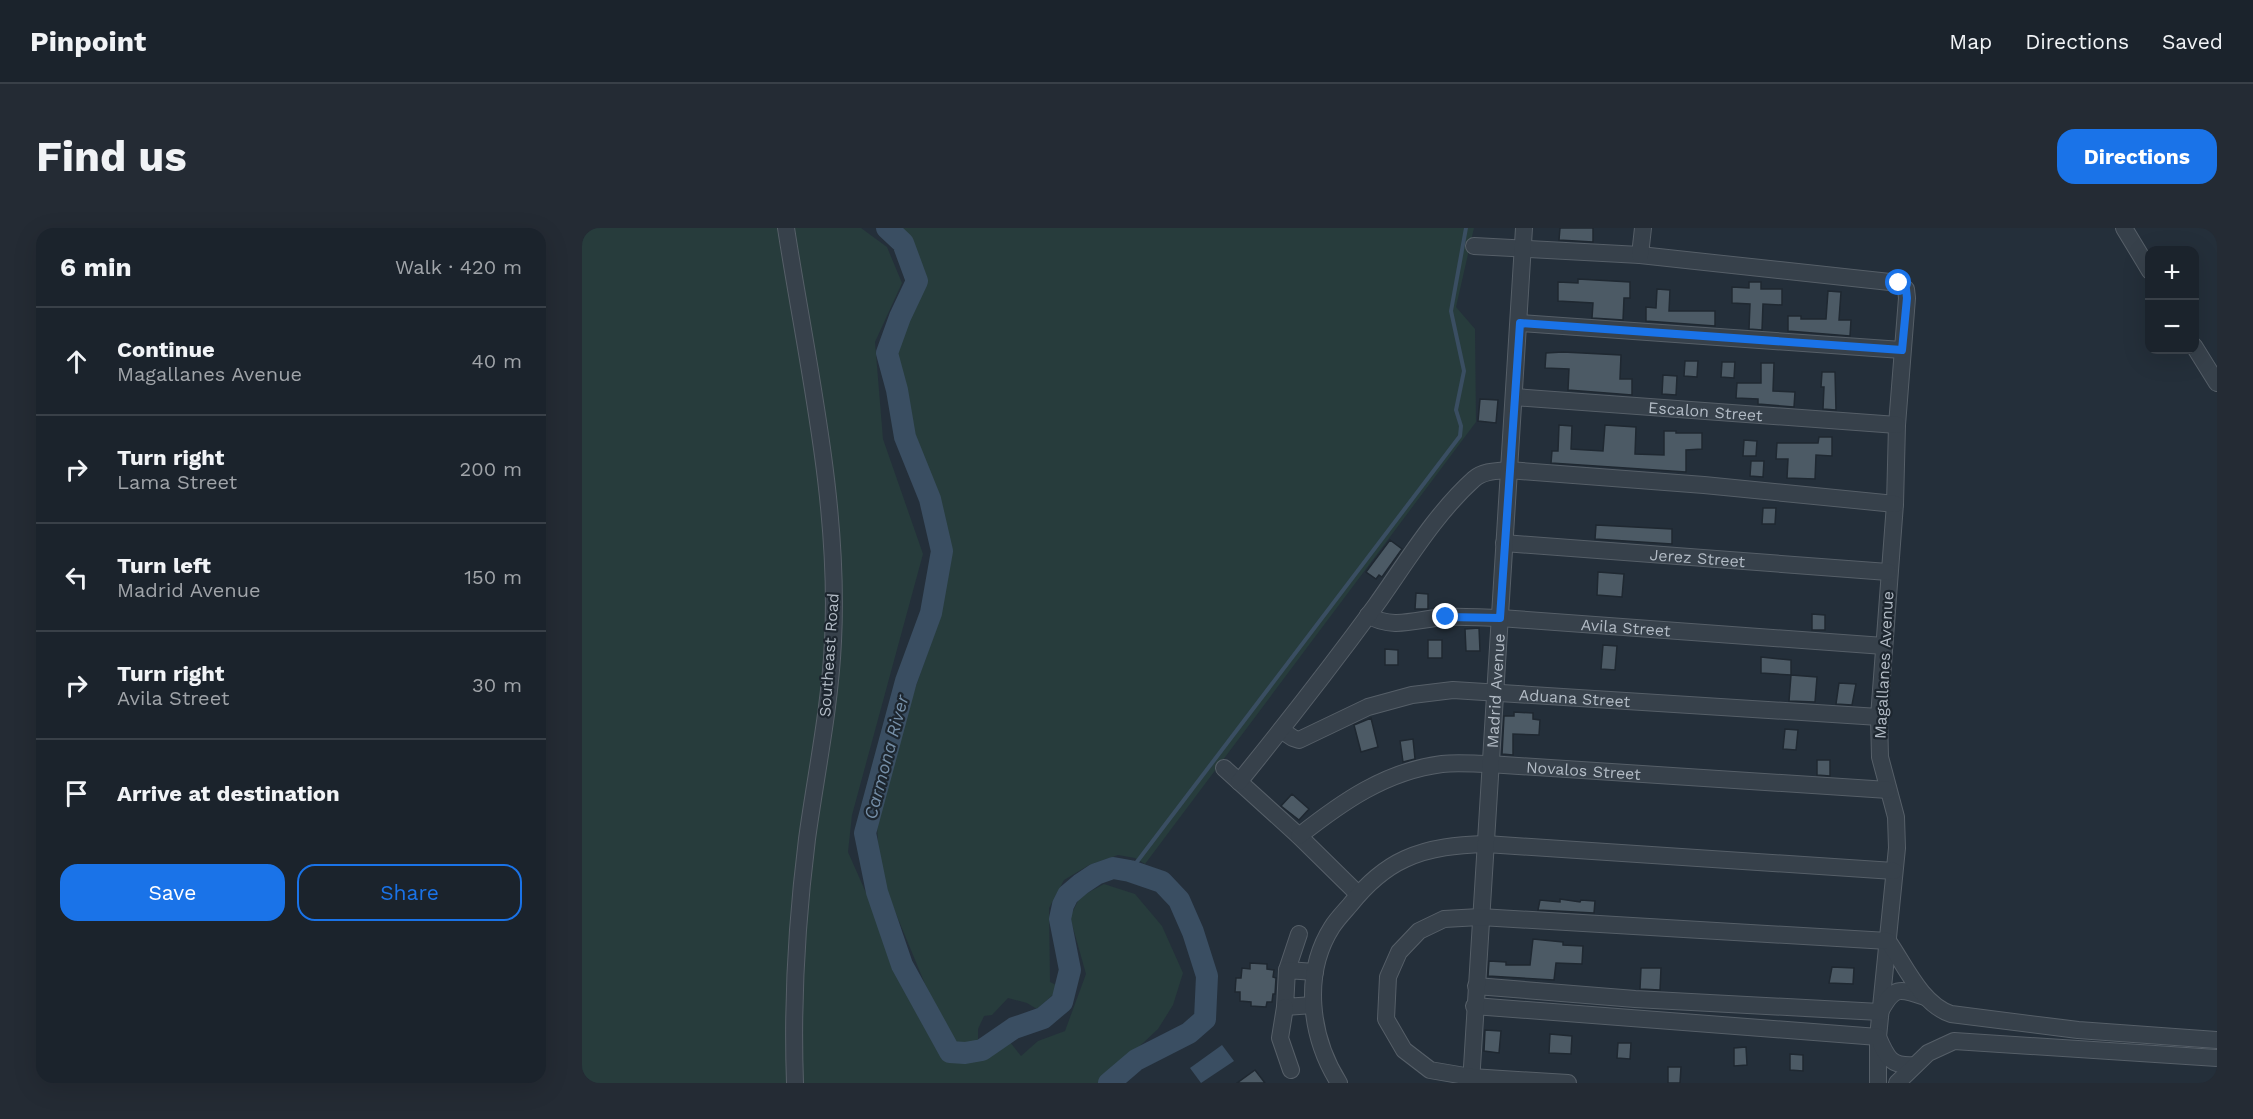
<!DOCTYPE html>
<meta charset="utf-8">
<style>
body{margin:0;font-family:"Work Sans",sans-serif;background:#242b34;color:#f1f3f6}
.controls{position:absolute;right:18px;top:18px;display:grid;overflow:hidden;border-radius:12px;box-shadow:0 6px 24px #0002}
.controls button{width:54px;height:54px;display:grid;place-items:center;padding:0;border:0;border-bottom:2px solid #394048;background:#1b232c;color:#f1f3f6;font:30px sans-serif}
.stop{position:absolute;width:18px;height:18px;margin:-14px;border:4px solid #1a73e8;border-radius:50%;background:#fff}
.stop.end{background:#1a73e8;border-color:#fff;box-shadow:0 2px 6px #0008}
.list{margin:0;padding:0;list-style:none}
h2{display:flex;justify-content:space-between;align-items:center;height:78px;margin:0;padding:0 24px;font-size:26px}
h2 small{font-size:20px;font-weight:400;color:#a0a4a9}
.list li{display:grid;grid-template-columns:39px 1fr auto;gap:18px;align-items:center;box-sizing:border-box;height:108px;padding:0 24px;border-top:2px solid #394048}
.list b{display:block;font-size:22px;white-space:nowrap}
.list p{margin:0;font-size:20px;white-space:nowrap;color:#a0a4a9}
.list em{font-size:20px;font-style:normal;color:#a0a4a9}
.actions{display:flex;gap:12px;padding:18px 24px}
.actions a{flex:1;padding:14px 0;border:2px solid #1a73e8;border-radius:18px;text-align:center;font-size:21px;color:#1a73e8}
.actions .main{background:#1a73e8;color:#fff}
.icon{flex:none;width:33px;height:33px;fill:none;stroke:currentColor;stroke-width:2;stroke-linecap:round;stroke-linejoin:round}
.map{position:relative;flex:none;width:1635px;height:855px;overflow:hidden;border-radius:18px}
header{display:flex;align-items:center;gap:36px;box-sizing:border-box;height:84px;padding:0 30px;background:#1b232c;border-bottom:2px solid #394048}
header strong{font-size:28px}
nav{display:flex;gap:33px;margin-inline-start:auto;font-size:21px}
.intro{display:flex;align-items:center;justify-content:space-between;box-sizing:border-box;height:144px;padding:0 36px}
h1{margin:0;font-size:42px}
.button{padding:15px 27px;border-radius:18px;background:#1a73e8;color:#fff;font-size:21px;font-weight:700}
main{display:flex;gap:36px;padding:0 36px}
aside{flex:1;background:#1b232c;border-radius:18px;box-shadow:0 6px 24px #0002}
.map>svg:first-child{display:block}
.green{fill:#273c3c}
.water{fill:#3a4e62}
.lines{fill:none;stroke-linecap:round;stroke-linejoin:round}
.stream{stroke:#3a4e62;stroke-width:4}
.river{stroke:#3a4e62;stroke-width:22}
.building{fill:#4c5a65;stroke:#1f2831;stroke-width:1.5}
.minor-casing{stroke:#565f68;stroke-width:18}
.minor{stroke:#37414b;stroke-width:16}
.route{stroke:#1a73e8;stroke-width:8}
.labels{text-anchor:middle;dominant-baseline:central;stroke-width:4.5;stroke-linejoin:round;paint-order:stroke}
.street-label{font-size:16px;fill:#b3bcc6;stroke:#1d262f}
.water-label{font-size:18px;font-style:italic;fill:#758fa8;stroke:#1d262f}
</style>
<header>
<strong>Pinpoint</strong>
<nav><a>Map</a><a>Directions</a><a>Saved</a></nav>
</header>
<div class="intro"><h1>Find us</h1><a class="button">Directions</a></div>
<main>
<aside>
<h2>6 min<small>Walk · 420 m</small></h2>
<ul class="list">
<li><svg class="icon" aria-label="ahead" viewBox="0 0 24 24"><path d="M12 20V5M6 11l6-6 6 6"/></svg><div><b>Continue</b><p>Magallanes Avenue</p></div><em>40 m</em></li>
<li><svg class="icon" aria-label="right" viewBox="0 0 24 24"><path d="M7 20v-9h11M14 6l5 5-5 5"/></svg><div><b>Turn right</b><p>Lama Street</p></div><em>200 m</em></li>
<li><svg class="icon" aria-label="left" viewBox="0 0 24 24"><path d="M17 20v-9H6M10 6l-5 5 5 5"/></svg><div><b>Turn left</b><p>Madrid Avenue</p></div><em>150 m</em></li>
<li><svg class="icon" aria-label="right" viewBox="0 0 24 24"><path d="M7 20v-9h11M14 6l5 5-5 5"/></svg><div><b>Turn right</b><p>Avila Street</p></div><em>30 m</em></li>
<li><svg class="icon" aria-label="arrive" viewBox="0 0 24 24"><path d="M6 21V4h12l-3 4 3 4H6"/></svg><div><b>Arrive at destination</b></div></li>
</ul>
<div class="actions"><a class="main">Save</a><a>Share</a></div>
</aside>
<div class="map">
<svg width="1635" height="855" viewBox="0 0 1635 855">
<rect width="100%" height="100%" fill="#242f3a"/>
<path class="green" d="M0 0H279L305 19 320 55 293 114 301 211 341 326 270 587 266 624 326 760 363 830 408 827 428 814 439 828 456 813 483 803 504 746 488 689 498 669 522 656 553 666 580 698 601 745 591 777 576 801 518 855H0Z
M320 0H892L874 79 893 101 894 194 563 636 553 630 536 627 507 637 482 652 467 680 468 754 476 758 474 764 455 781 445 775 426 770 410 787 402 788 396 801V818L369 819 298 647 295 597 328 475 355 398 367 333 357 275 333 215 313 126 342 53 331 12Z"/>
<path class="water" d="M640 817 652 833 619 855 608 840Z"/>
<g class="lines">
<path class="stream" d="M548 643 878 208 879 198 874 182 882 143 869 83 884 0"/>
<path class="river" d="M305 0 321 15 335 53 318 89 305 125 315 162 323 209 348 271 360 323 349 385 324 453 283 605 295 664 320 737 368 824 383 825 400 822 432 800 461 790 480 774 488 742 478 691 481 677 486 667 499 656 514 646 531 640 548 643 580 654 597 672 611 704 625 748 623 791 607 805 554 832 527 855"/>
</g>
<path class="building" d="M978 0H1011V14L977 12Z
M996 51 1048 54V70H1042L1041 92 1010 90 1011 75 976 73V54L996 55Z
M1167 54H1179V61H1200V77L1181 76 1180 102 1167 101 1168 76 1150 75V59L1167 60Z
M1075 61 1088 62 1087 83H1133V98L1064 93V79L1074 80Z
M1246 63 1259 64 1257 92H1269L1268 108 1206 103V88H1219V91H1244Z
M981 124 1039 127 1038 151H1050V167L986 162 987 141 963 140 964 125Z
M1103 133H1116L1115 149 1102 148Z
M1140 134H1153L1152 150 1139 149Z
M1179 135H1192L1191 163 1213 164 1212 179 1176 176V171L1154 170 1155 155H1179Z
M1240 144H1253L1254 182 1241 181 1242 159H1239Z
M1081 147 1095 148 1094 167 1080 166Z
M898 171 916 172 914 195 896 193Z
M977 197 990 198 989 221 1021 223 1023 197 1054 199 1053 226 1082 227V203H1094V205H1120V221L1104 222V244L969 235 970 223H976Z
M1237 209H1250V228L1234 227 1233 251 1205 250 1206 231H1194L1195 215H1236Z
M1162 212 1175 213 1174 228H1161Z
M1169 233H1182L1181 249 1168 248Z
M1181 280H1194L1193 296H1180Z
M1014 297 1090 301V316L1013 311Z
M808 312 820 321 800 349 797 347 794 351 784 344Z
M1016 344 1042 346 1040 369 1015 367Z
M834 365 846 366V381H833Z
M1230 386 1243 387V402H1230Z
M897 400 898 423H884L883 401Z
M846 412H860V430H846Z
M1021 417 1035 418 1033 442 1019 441Z
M803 421 816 422V437H803Z
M1179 429 1209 432V447L1179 445Z
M1209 447 1235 449 1233 474 1207 473Z
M1257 455 1274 456 1270 477 1254 476Z
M932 484 951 485V491L958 492 957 507 931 506V527L920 526 922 488H932Z
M789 490 796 519 779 524 772 497Z
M1203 501 1216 502 1214 522 1201 521Z
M831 511 833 531 821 534 818 513Z
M1235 532H1248V548L1235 547Z
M710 566 727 581 717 592 699 578Z
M978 671 998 674 999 672 1013 673 1012 685 956 682 958 672 978 674Z
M951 711 981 714V717L1001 718 1000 736 974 735 972 752 906 748 907 733 924 734V737H948Z
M668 735 685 736V741L692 742 691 749 694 750 693 766H691L690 774H685L684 779 669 778V774L658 773V764H653L654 750H659L660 740 668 741Z
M1250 739 1272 740 1271 756 1247 755Z
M1059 740H1079L1078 762 1058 761Z
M903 802 919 803 917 825 902 823Z
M968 806 990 808 989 826 967 825Z
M1036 815H1049L1048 831 1035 830Z
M1164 819 1165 837 1152 838V820Z
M1208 826 1221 827V843L1208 842Z
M1086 839H1099L1098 855H1086Z
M673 842 683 855H655Z"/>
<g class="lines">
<defs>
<g id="minor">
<path d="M204 0C225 136 258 275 251 413 248 480 234 545 225 611 215 691 210 774 213 855"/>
<path d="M1542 0 1568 43"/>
<path d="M892 18 1058 27 1317 55 1324 61 1325 70 1315 197 1313 276 1297 489 1298 529 1314 589 1315 620 1296 809V855"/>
<path d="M1058 27 1061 0"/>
<path d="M938 95 1320 122"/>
<path d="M1612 118 1635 155"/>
<path id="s1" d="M932 169 1315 197"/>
<path id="s2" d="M922 315 1306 344"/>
<path id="s3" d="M786 387C811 403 838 390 865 389 882 388 900 390 918 390L1302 418"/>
<path id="s4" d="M699 502 711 510 717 512 786 479 830 467 871 462 1297 489"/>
<path d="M642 540 717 608 776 666"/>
<path d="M657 554C704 496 750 437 794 377 824 335 853 286 892 251 901 243 915 243 926 242L1122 257 1313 276"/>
<path id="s5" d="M717 608C760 574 804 543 860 536 876 534 892 536 907 536L1306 562"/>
<path d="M705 742 717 706"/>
<path d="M894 758 1053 771 1298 784C1312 758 1317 760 1343 769"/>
<path d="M731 777 703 779 705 742 733 744"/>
<path d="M892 778 1296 809C1305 830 1309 839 1333 837"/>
<path d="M703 779 698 810 709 842"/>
<path d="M757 855C728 809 720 746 750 699 755 691 762 684 768 677 783 658 801 641 823 631 849 619 876 617 904 616L1312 643"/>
<path id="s6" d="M889 855 942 0"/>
<path d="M986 855 889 849 848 842 822 822 804 791 806 749 817 724 837 703 862 691 898 689 1306 713C1323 737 1339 776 1369 786L1496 802 1635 812"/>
<path d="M1315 855 1346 825 1372 813 1635 830"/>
</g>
</defs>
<use href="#minor" class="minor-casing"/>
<use href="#minor" class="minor"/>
</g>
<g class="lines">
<path class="route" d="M864 389 918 390 938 95 1320 122 1325 70 1324 61 1317 55"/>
</g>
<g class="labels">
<g class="street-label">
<text stroke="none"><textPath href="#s1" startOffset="192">Escalon Street</textPath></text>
<text stroke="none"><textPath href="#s2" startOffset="194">Jerez Street</textPath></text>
<text stroke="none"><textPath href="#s3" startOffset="260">Avila Street</textPath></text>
<text transform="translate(247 427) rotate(-86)">Southeast Road</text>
<text transform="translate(1302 437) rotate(-87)">Magallanes Avenue</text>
<text stroke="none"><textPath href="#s6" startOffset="393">Madrid Avenue</textPath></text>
<text stroke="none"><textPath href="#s4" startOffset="306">Aduana Street</textPath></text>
<text stroke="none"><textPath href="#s5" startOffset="304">Novalos Street</textPath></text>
</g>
<g class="water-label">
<text transform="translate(304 529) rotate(-75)">Carmona River</text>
</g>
</g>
</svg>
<div class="controls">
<button>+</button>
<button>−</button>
</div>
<div class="stop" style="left:1317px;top:55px"></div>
<div class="stop end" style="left:864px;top:389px"></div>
</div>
</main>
